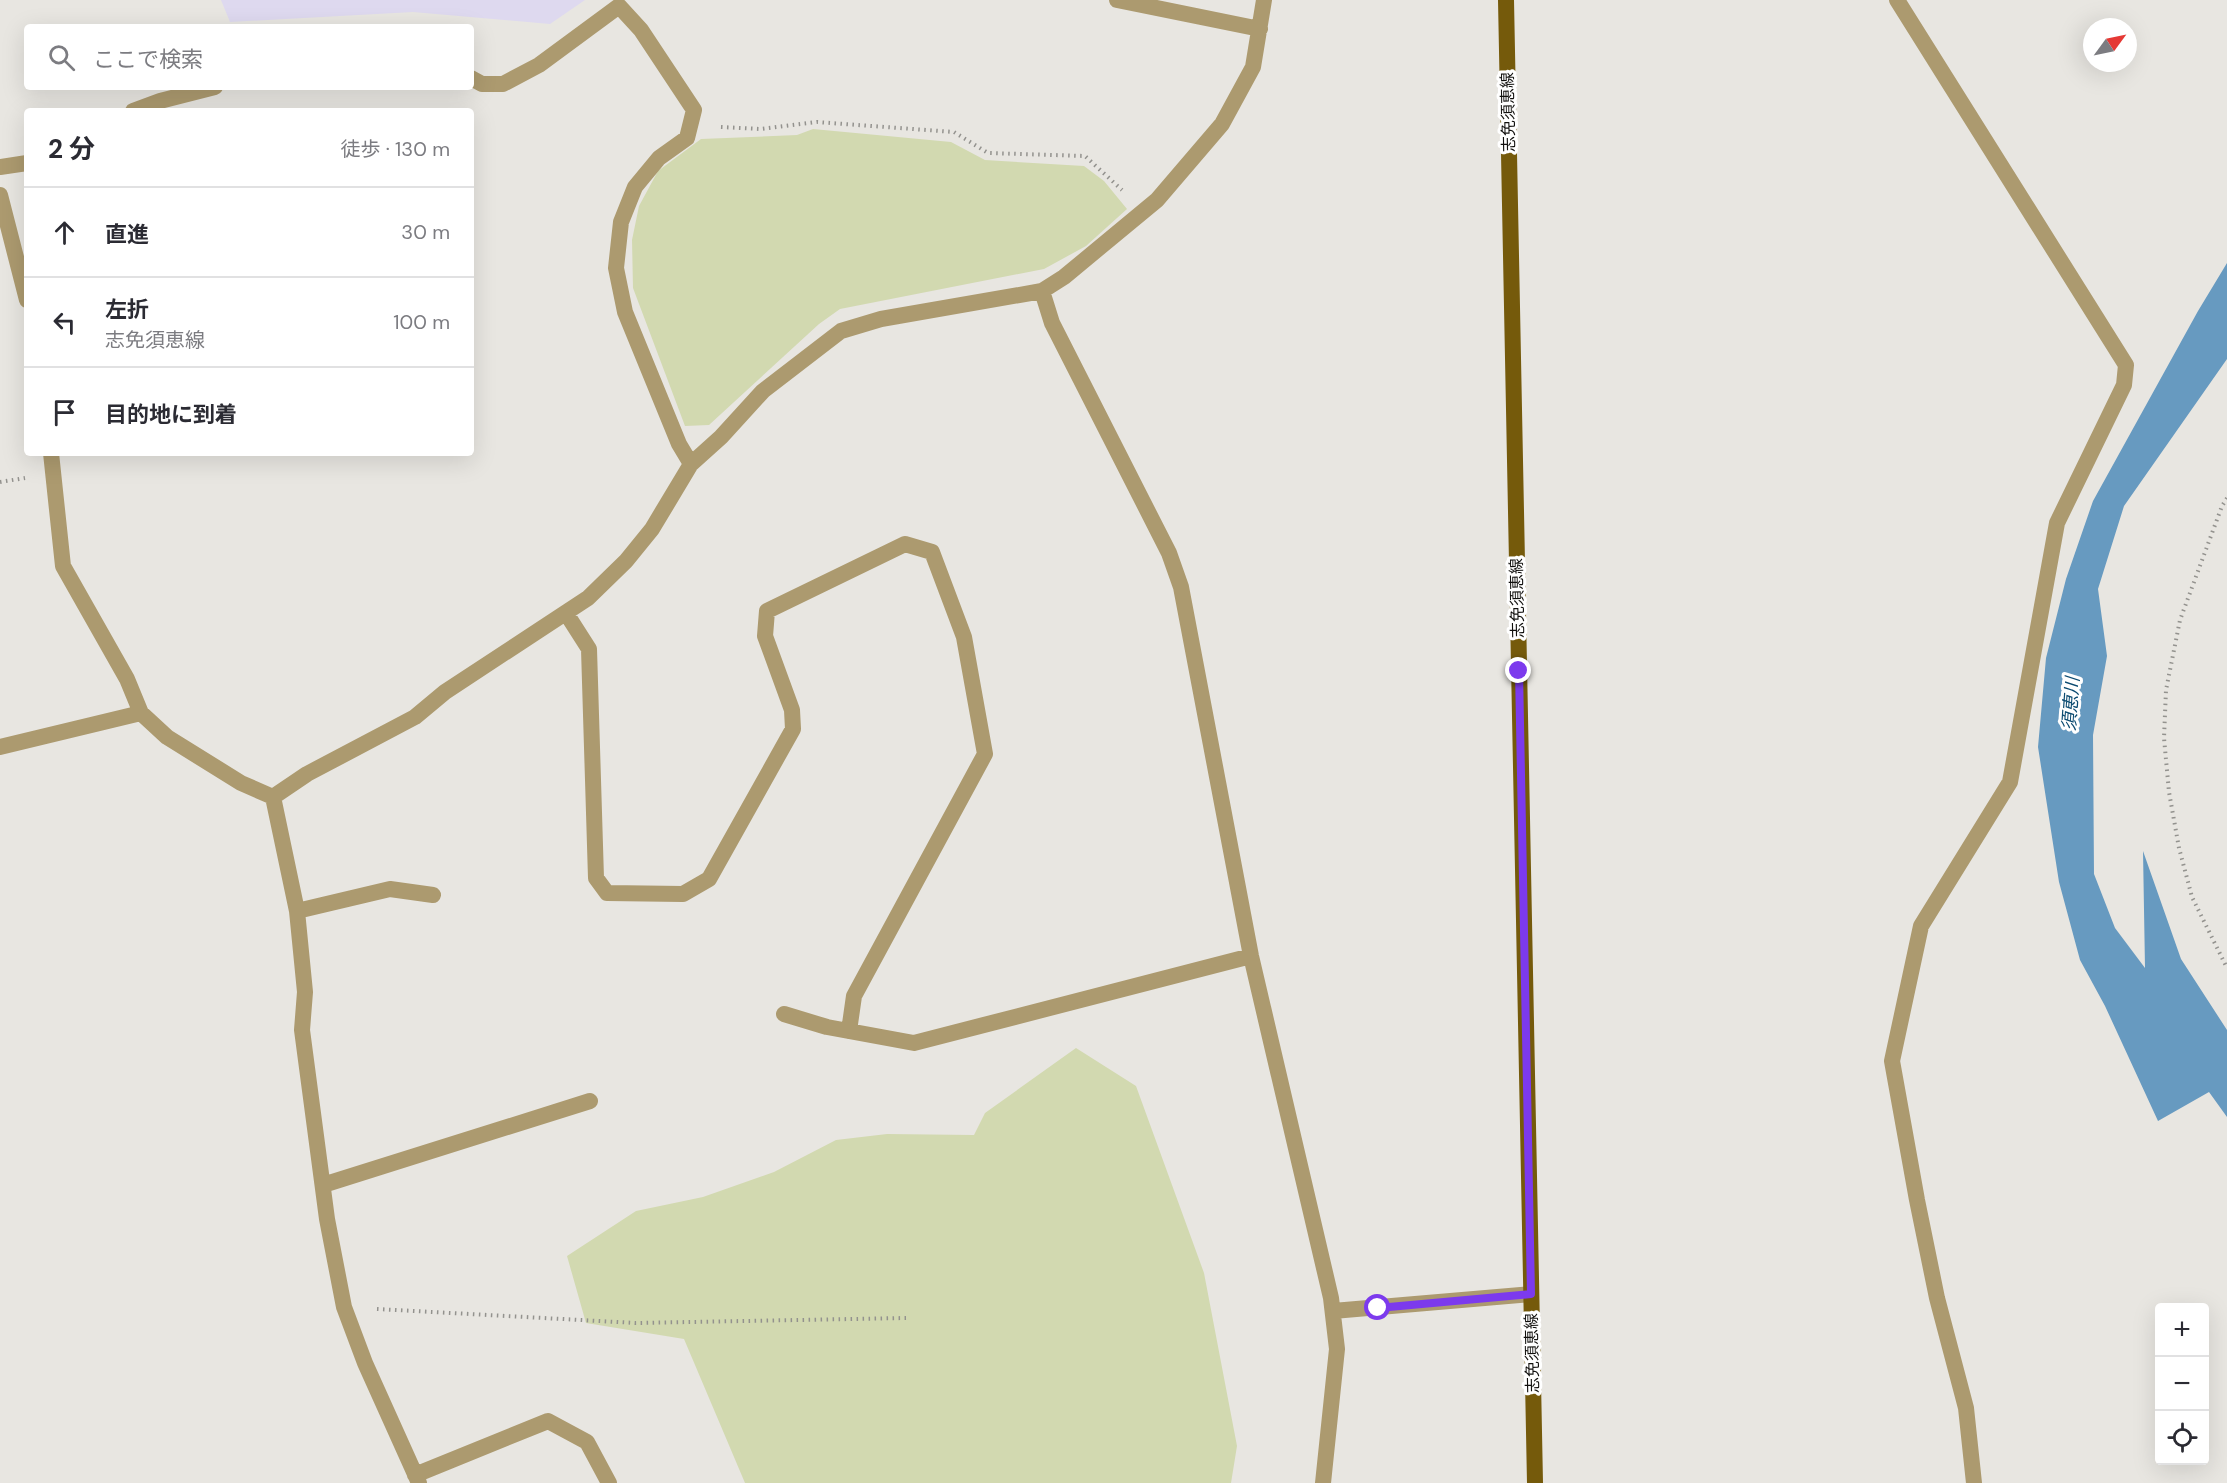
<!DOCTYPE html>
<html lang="ja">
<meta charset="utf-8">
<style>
body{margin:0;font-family:"DM Sans","Noto Sans JP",sans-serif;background:#f7f7f7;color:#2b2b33}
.controls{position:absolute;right:18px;bottom:18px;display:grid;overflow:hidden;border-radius:6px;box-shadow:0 6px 24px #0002}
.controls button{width:54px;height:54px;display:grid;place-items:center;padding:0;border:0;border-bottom:2px solid #e1e1e2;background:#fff;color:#2b2b33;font:30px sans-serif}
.compass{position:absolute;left:2083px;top:18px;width:54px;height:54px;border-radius:50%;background:#fff;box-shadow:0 6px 24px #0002;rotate:57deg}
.stop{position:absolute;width:18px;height:18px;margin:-14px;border:4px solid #7c3aed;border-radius:50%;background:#fff}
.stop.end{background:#7c3aed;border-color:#fff;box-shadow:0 2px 6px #0008}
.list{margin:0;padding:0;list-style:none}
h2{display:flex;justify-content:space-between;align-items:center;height:78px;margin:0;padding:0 24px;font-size:26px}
h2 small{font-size:20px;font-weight:400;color:#7c7c81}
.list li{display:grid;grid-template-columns:39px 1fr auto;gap:18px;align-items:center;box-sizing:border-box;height:90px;padding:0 24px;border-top:2px solid #e1e1e2}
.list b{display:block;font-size:22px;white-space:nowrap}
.list p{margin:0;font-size:20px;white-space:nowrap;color:#7c7c81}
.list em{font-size:20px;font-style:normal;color:#7c7c81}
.icon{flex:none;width:33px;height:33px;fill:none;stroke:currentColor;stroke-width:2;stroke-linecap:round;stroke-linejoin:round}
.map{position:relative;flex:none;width:2227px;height:1483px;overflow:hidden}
.search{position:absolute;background:#fff;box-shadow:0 6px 24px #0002;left:24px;top:24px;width:450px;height:66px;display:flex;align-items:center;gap:15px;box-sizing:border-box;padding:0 21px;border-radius:6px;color:#7c7c81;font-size:22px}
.panel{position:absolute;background:#fff;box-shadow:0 6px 24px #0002;left:24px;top:108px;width:450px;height:348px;border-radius:6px}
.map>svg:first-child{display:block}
.education{fill:#ded9ef}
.green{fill:#d2d9b0}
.water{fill:#679ac0}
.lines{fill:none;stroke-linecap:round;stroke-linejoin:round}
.path{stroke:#93928e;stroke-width:4;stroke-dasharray:1.5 4.5;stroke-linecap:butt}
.minor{stroke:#ac9a6f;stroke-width:16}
.primary{stroke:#755a0b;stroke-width:16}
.route{stroke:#7c3aed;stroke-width:8}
.labels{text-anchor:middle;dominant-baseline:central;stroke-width:6;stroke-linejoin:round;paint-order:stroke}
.street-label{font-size:16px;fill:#100f0d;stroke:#fff}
.water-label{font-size:18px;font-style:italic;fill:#0b4a70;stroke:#fff}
</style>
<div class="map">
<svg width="2227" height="1483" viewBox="0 0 2227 1483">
<rect width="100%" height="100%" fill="#e8e6e1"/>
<path class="education" d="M221 0H585L550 24 413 12 230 22Z"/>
<path class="green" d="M813 129 951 142 985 160 1084 166 1104 181 1127 209 1086 246 1044 269 840 309 819 324 709 425 685 426 633 288 632 240 639 206 658 171 701 139 797 135Z
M1076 1048 1136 1086 1204 1273 1237 1446 1231 1483H745L684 1339 586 1323 567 1256 636 1211 703 1197 774 1172 836 1140 887 1134 974 1135 985 1113Z"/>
<path class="water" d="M2227 263V359L2124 506 2098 589 2107 656 2093 735 2094 874 2115 928 2145 968 2143 851 2181 959 2227 1030V1117L2209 1092 2158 1121 2105 1006 2080 960 2059 882 2038 747 2046 658 2066 579 2093 501 2198 311Z"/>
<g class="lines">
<path class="path" d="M721 127 760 129 817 122 954 132 988 153 1085 156 1122 190
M0 482 25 478
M2227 498 2222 506 2180 620 2166 690 2164 738 2169 792 2179 848 2192 897 2227 968
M377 1309 636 1323 906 1318"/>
<path class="minor" d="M1117 0 1260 29
M1897 0 2126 365 2124 385 2057 523 2010 782 1921 926 1892 1061 1917 1200 1937 1298 1966 1408 1974 1483
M471 78 482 84H503L539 65 619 6 641 30 694 110 687 138 659 158 635 187 621 222 616 268 625 312 679 444 691 464
M133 111 160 101 215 87
M0 167 27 163
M0 195 27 300
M1042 291 1052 323 1169 553 1181 587 1251 956 1331 1298 1337 1349 1323 1483
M51 453 63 566 127 679 141 713 167 737 241 783 273 797
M566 613 589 649 596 878 607 893 683 894 709 879 793 729 792 710 765 636 767 611 905 544 932 552 964 637 985 754 854 996 849 1031
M0 747 141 713
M273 797 307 774 415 717 445 692 588 598 626 561 652 529 691 464 721 437 763 391 841 331 881 319 1042 291 1064 277 1157 200 1222 124 1253 67 1264 0
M273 797 297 911 305 992 302 1030 327 1219 344 1307 365 1363 419 1483
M297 911 390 889 433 895
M784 1014 827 1027 914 1043 1251 956
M323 1185 590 1101
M1333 1311 1531 1294
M415 1475 548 1421 587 1442 609 1483"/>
<path class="primary" d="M1506 0 1535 1483"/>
</g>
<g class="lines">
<path class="route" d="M1378 1308 1531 1294 1519 671"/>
</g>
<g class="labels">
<g class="street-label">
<text transform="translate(1508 112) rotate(-91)">志免須恵線</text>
<text transform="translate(1517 598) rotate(-91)">志免須恵線</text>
<text transform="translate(1532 1353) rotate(-91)">志免須恵線</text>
</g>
<g class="water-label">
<text transform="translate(2071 704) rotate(-86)">須恵川</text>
</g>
</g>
</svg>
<div class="controls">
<button>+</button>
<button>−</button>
<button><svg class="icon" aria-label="locate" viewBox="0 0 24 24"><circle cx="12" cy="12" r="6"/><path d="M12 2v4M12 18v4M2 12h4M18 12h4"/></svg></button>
</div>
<svg class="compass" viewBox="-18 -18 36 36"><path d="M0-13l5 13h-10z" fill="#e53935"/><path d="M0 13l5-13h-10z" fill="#7c7c81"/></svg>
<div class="stop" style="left:1378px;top:1308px"></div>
<div class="stop end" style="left:1519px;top:671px"></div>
<div class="search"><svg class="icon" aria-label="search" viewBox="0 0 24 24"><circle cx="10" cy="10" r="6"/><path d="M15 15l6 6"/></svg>ここで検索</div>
<section class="panel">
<h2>2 分<small>徒歩 · 130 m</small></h2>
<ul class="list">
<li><svg class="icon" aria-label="ahead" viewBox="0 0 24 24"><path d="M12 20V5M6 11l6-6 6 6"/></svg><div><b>直進</b></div><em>30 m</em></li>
<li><svg class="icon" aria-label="left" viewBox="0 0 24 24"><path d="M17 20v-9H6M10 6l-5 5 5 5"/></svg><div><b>左折</b><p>志免須恵線</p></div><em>100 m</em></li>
<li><svg class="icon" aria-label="arrive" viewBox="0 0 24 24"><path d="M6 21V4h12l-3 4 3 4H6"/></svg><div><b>目的地に到着</b></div></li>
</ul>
</section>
</div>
